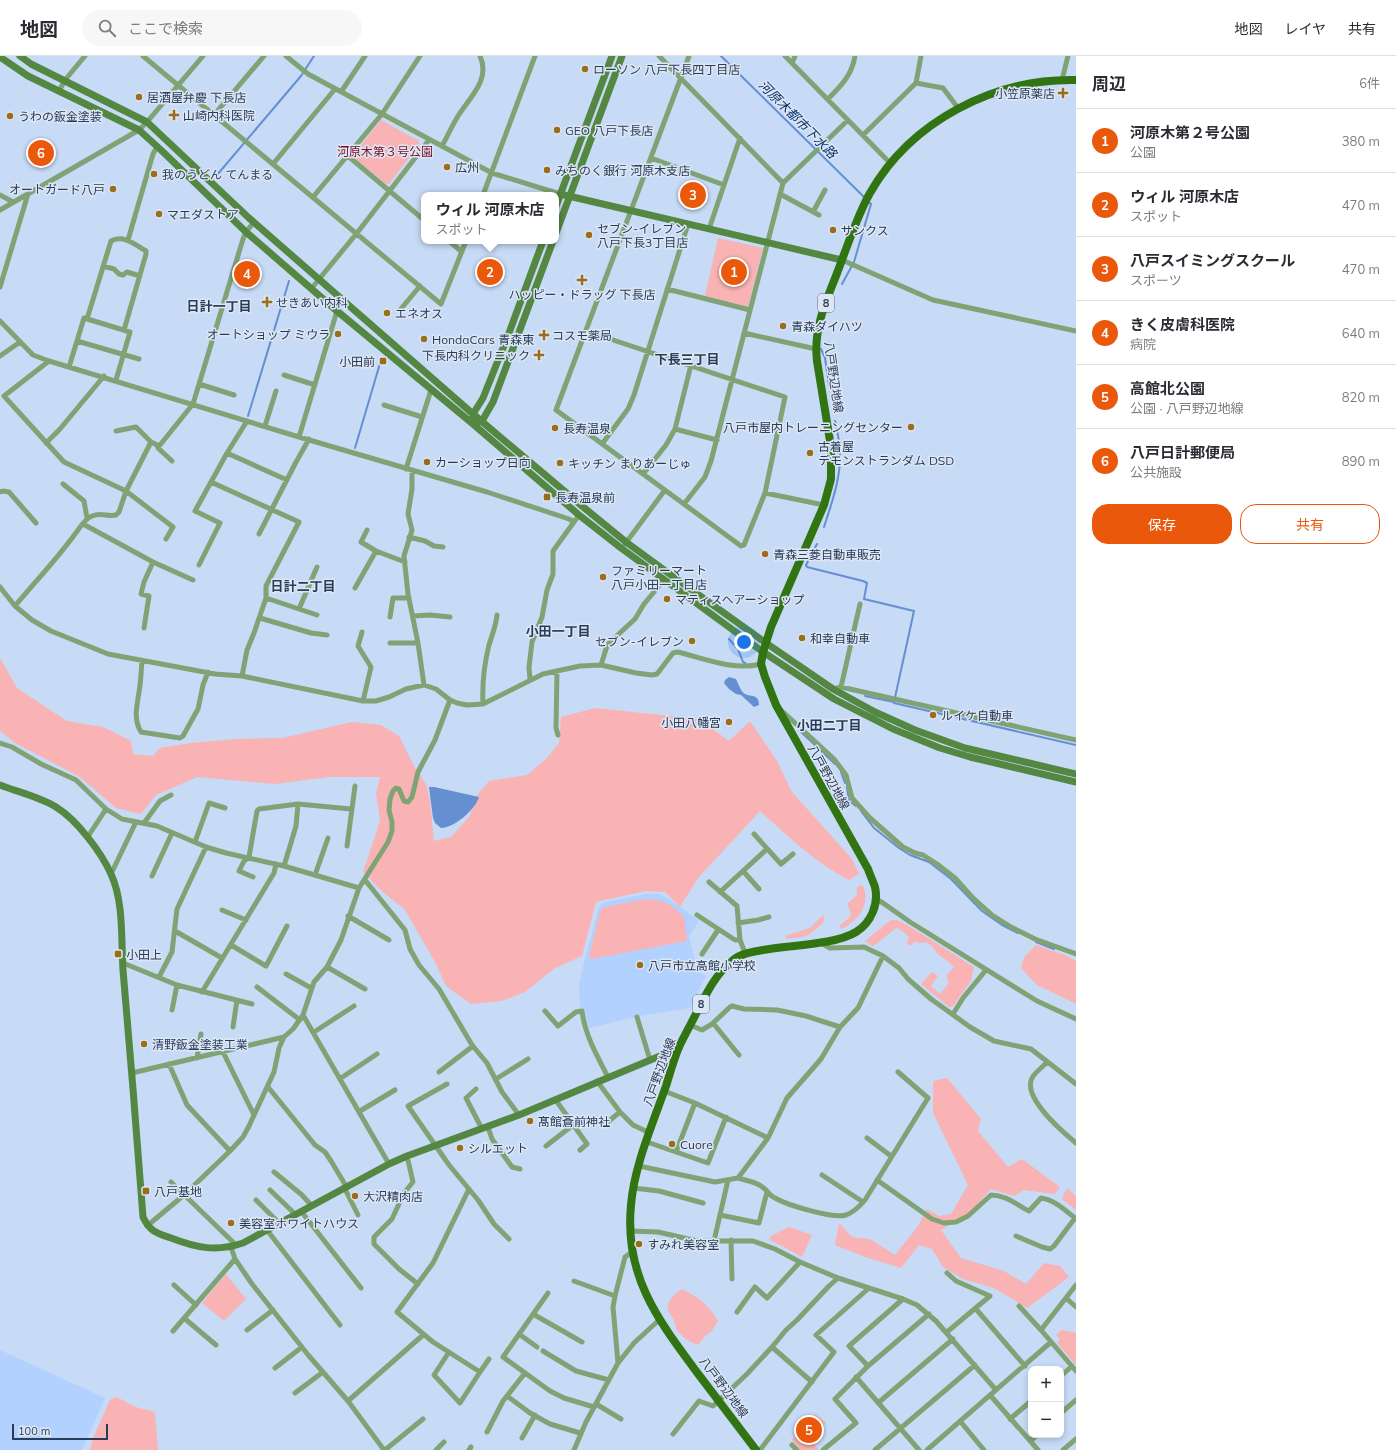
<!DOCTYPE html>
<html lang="ja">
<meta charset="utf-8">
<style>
body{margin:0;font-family:Mulish,"Noto Sans JP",sans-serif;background:#f7f7f7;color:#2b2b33}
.controls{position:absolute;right:12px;bottom:12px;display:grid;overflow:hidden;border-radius:8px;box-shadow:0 2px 6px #0003}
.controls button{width:36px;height:36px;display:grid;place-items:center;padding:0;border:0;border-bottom:1px solid #e1e1e2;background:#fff;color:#2b2b33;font:20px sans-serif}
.scale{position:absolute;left:12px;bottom:10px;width:96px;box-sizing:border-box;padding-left:4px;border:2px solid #293c58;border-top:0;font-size:11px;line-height:14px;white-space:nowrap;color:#293c58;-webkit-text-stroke:3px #dde6f4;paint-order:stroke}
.you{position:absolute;left:744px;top:586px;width:14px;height:14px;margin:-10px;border:3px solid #fff;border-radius:50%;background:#1a73e8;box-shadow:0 0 0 6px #1a73e833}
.badge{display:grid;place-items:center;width:26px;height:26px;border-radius:50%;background:#ea580c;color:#fff;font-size:13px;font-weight:700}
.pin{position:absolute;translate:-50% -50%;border:2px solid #fff;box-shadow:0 1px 4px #0006}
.popup{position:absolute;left:421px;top:136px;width:138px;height:52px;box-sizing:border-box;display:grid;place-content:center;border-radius:8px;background:#fff;filter:drop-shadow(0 1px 3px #0005);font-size:13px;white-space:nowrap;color:#7c7c81}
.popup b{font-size:15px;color:#2b2b33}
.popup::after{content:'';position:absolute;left:50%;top:100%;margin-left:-8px;border:8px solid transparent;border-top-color:#fff}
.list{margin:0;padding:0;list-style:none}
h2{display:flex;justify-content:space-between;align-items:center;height:52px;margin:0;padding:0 16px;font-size:17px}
h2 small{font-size:13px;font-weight:400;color:#7c7c81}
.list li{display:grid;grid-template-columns:26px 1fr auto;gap:12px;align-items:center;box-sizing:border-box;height:64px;padding:0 16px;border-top:1px solid #e1e1e2}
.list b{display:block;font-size:15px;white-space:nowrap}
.list p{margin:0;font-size:13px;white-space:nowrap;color:#7c7c81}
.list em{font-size:13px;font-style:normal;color:#7c7c81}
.actions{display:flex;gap:8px;padding:12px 16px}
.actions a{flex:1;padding:9px 0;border:1px solid #ea580c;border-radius:16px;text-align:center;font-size:14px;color:#ea580c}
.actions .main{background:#ea580c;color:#fff}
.icon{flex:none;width:22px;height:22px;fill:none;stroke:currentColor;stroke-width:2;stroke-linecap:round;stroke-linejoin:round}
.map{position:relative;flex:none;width:1076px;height:1394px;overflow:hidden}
header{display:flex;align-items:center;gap:24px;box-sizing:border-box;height:56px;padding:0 20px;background:#fff;border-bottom:1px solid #e1e1e2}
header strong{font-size:19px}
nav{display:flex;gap:22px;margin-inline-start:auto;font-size:14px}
.search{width:280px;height:36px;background:#f7f7f7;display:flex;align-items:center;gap:10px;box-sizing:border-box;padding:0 14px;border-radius:22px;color:#7c7c81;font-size:15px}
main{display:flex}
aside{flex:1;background:#fff}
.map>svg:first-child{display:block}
.built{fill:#b2d1fe}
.green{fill:#f9b3b4}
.water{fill:#648fd1}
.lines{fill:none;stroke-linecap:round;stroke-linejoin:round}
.stream{stroke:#648fd1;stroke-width:2}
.street{stroke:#80a375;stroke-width:5}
.secondary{stroke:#548842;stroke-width:7}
.primary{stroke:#317411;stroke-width:8}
.poi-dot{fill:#996d1b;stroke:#dde6f4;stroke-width:1.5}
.labels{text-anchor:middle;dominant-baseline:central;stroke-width:3;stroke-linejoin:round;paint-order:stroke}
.shield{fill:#dde6f4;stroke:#5f6f87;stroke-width:1}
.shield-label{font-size:11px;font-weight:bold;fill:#293c58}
.poi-label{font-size:12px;fill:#293c58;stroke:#dde6f4;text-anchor:start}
.park-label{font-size:12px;fill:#7a0e23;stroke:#dde6f4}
.street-label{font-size:12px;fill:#293c58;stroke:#dde6f4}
.water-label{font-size:13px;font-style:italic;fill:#0a346f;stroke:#dde6f4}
.neighbourhood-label{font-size:13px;font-weight:bold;fill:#293c58;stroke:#dde6f4}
</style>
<header>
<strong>地図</strong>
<div class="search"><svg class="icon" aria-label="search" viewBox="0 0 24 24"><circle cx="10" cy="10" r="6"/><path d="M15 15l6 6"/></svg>ここで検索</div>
<nav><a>地図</a><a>レイヤ</a><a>共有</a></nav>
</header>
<main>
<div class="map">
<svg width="1076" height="1394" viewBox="0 0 1076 1394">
<rect width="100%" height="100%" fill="#c7daf6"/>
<path class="built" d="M645 838H660L669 843 699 865 689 880 697 915 706 920 690 952 640 960 589 972 584 953 580 952 579 927 585 903 598 854 602 847Z
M0 1294 105 1342 82 1394H0Z"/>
<path class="green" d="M381 64 419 85V89L389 128H386L352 100Z
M718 182 763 192 748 251 705 240Z
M0 602 17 632 67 665 103 671 131 685 133 698 153 700 160 692 191 687 235 683 283 682 352 666 381 669 399 680 415 712 426 728 430 745 434 785 451 781 469 761 478 738 489 725 527 719 547 702 559 687 561 661 595 652 699 663 729 685 750 665 777 705 792 736 852 803 859 818 849 824C815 807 788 780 760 755L698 822 680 851 665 836 646 835 596 846 582 900 555 912 525 936 502 945 471 948 446 930 435 906 405 854 384 837 363 816 380 765 376 737 380 721H329L275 728 197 721 156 739 141 758 116 752 80 721 15 687 0 675Z
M860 829 863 830C871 849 858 864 842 873L840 871V869L850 861 851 857 847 848 857 839V832Z
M647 843C664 844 671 848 684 861L687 885 591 903 589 901 600 855 604 851Z
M823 859C825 864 823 867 819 870 808 882 802 881 787 883L785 880 810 872Z
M892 864H897L907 869 974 911 971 925 953 950 949 951 921 928 932 916 938 920 931 930 940 938 949 927 946 920 954 911C949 905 942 902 937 897 933 892 932 889 926 886L923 887 914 886 911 890 907 887 909 882 904 876 897 872C888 877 882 885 873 890L865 885 888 866Z
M1036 889 1065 899 1076 905V948L1037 929 1021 912 1024 901Z
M947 1022 981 1063 978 1075 1008 1111 1022 1103 1060 1131 1055 1138 1024 1134 1014 1140 991 1133 971 1156 941 1174 961 1202 1004 1215 1026 1228 1044 1207 1060 1210 1069 1221 1027 1252 994 1232 963 1223 943 1211 932 1193 919 1189 901 1212 868 1202 835 1189 839 1167 852 1181 870 1183 895 1199 918 1170 927 1153 939 1160 951 1158 968 1129 933 1057V1025Z
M1067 1132 1076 1140V1154L1062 1143Z
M789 1171 812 1179 802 1201 782 1190 769 1184 771 1180Z
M226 1218 246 1243 224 1265 202 1247Z
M682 1233C698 1241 709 1249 718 1265L711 1276 705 1280 699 1288C692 1289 680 1279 676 1273 675 1269 676 1270 675 1267 673 1260 667 1257 668 1249 669 1243 677 1236 682 1233Z
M1061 1274 1076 1277V1309L1057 1287 1060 1283 1056 1279Z
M115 1341C125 1344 132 1351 143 1353 148 1354 151 1354 155 1357L158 1394H90L93 1382 110 1344Z
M815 1358 826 1367 809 1382 819 1394H800L792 1384Z"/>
<path class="water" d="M729 621 736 623C738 627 741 636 745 638 752 641 759 638 759 649L754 651 741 639 736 638 729 633 724 627 725 624Z
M429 731H434L479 741C475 754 454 772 441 772L435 767 433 762Z"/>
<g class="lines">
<path class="stream" d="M721 0 864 141
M217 119 301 20 314 0
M842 228 854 206 871 148 869 146
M821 293 825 302 829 329
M248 360 289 225
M355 392 381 304
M824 471C832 446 841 422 840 396 840 386 837 375 835 365
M817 488 806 509 807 511 863 525 867 527 864 543 914 555 894 646 865 640
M729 583 738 593 743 606 745 607
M894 647 1076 689
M799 674 835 708
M841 716 845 727
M847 731 849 745 856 750
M861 755 874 772 899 792 910 799 929 806 951 823 982 855 1002 869 1018 877
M1036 886 1054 893"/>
<path class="street" d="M143 0 441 248 466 185
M286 0 308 18 492 117 560 138
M659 0 783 127
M785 0 891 108
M792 7 795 0
M1062 24 1068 0
M916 27 943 32 958 52
M59 35 65 24 85 0
M341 36 365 0
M828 43C841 30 852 19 855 0
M214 59 264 0
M863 79 916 27 921 0
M442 90C447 81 452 70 458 60 469 42 491 24 480 0
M348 100 424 164
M651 102 724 129
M273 108 335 33
M780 138 819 159
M0 139 13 146
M483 139 535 0
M313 141 382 58 420 0
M0 154 139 74 147 66 203 0
M813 156 825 134
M709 173 740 82
M128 184 153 98 157 91
M449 185 462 196
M842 204 933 244 1076 275
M103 210 114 213 119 218 123 219 127 216 140 220
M0 231 28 138
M311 233 357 177 429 84
M667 233 750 254
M400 254 420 230
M87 263 111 185C123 178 136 189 146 195V198L124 274
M0 265 33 299 49 305 299 381 487 436 569 463 574 466
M586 275 785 341 765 437 744 489 741 490 556 354 689 0
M744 277 816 293
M77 285 139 303
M0 300 20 286
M49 305 4 340 64 406 126 435 173 471 166 483
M69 311 84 262 130 276 116 324
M284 319 315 329
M199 328 234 339
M384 349 422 361
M265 370 276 335
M675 373 717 384
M116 375 136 371 151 386
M299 381 337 255
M46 387 60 373 104 320
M602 388 628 353 634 339 688 168
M157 389 158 392 172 405
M227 397 287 424
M406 413 431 334
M412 415V433L408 458 412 474 404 500 408 538 418 587 424 629
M643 418 666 389 675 373 691 309
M211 426 299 466 266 530V542L254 577 247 594 242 620
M63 428 84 445 87 462
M0 436 3 435 9 436 36 467
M765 437 824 449
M684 448 705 421 711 405 783 127 848 64
M83 468 153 506 144 526 141 538 149 540 144 572
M367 474 361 486 376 495 405 506
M259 478 295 408 309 383
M409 481 425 485 434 490 443 491
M625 488 665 434
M153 506 193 524
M199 509 220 467 195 455 227 397 247 365
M0 531 15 550 32 564 51 575 108 598 215 618 242 620 363 645H376L389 641 406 633 424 629 436 633 450 644 457 647 467 649 483 648 543 618 580 610 601 609 636 617 652 619 657 618 673 597 678 596C705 603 734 615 761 608
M355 532 376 495
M266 542 317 559
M15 550C35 526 57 503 75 478 80 472 84 463 92 460 102 456 107 461 116 459L119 456 126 435 151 386 157 389H160L193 348 243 183 246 176 254 166
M299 553 317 511
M413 560 430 559 450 561
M390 561 393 542H409
M260 562 311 577 327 579
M362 576 358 590 371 611 363 645
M390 587H418
M142 605C141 615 141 626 139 636 137 650 133 663 141 676L180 682 183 680 198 653 203 629 208 616
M601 609 606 593 609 587 635 563 644 548 664 524
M557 615 556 672 558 679
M530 623 529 611 532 586 542 561 547 534 553 518V495L579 459
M841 631 860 548
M833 633 841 631 1076 684
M483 648C482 628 484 609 489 589 492 579 496 570 497 559
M782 655 834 703 846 719 852 742 870 762 903 791 915 797 923 799 937 808 955 822 972 841 992 859 1011 871 1035 883 1076 898
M0 687 12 691 41 708 76 724 106 753 122 763 157 770 206 791 226 797 284 810 359 832
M144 767 160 745 171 739
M754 778 781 808 793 798
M87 782 106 753
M195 786 209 747 225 752
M347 790 355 730
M284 810 296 770 298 748 351 753
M743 815 759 833
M111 818 136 766
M315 819 328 782
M152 820 172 777
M253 821 239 815 244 805 249 801 257 755 259 753 298 748
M365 824 405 874 410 893 419 909 439 933 472 989 487 1007 502 1036 519 1059
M709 826 737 850 740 884 745 897
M720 836 767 793
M876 843 883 847 910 866 1037 945 1076 963
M222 854 246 864
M697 859 735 884H740
M348 860 389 884
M738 867 758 864 769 861
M175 875 222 902
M821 887 830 892 864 891 883 900 899 912 908 923 931 943 970 971 994 985 1031 993 1076 1028
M231 889 266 910 287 870
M702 898 718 874
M123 907 177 929 252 948
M327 911 365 933
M286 918 311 932
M159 921 172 896 177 853 206 791
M257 931 300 964
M202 936 274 817 276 808
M172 954 177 929
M545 955 558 970 576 956 582 955C585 979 597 1000 608 1021
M953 958 963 942 986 914
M303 959 389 1108
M637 961 650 1004
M713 967 739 999
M690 969 702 974 712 968 730 951 732 950 744 953 777 954 806 960 840 971
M233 971 237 944
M314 976 354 950
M223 996 254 1059
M197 1002 201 978
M1047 1006C1043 1011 1035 1016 1032 1022 1022 1042 1063 1076 1076 1087
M169 1008 187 1049 230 1095
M439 1016 473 990
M132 1017 284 981
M341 1022 377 998
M496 1023 528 1003
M597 1025 620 1056 633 1069 650 1077
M447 1028 408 1050 449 1109 478 1144 494 1168 509 1183
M268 1031 315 1089 325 1096 331 1105 346 1130
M476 1033 466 1042 482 1073
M664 1035 695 1047 768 1082
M555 1043 587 1088 580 1094
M360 1055 395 1034
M604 1069 620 1056
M488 1071 492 1083 512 1111 520 1113
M867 1082 891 1100
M647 1086 708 1107 726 1061
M546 1090 573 1069
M676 1096 695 1047
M407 1100 413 1126 404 1137 392 1163 374 1181V1188L399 1213 418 1228
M639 1110 715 1126 738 1122 768 1082 787 1042 821 1003 840 971 858 952 883 900
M274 1116 302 1139 311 1149
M822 1119 863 1146
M738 1122C748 1125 758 1126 766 1134 769 1137 770 1140 775 1142 787 1149 833 1163 846 1159 854 1156 860 1150 865 1144L928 1042 898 1016
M877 1124 932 1163 944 1167 956 1166 968 1160 991 1139C1006 1139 1017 1149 1029 1155L1041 1142C1055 1144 1065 1154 1076 1163
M171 1126 236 1189
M344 1131 358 1159
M633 1132 659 1135 703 1147
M270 1134 295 1158
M256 1144 279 1167
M301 1155 361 1232
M720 1159 759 1167 767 1136
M147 1170 184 1139 230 1095 243 1081 249 1070 274 1016 279 992 284 981 293 973 303 959 314 926 327 911 341 884 359 832 388 786 392 775V766L389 754 390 743 393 735 396 732 399 733 404 745 408 746 412 741 418 716 435 684 450 644
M267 1174 340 1269
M630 1175 658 1176 697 1185H753L775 1193 800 1206 838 1222 903 1243 917 1249 936 1265 996 1334
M1016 1180 1042 1191 1050 1193 1054 1190 1075 1162
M731 1184 732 1223
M714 1185 728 1124
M231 1191 235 1203 252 1228 309 1300 348 1345 384 1394
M947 1217 956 1225 990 1240 947 1276
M574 1225 615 1240
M174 1229 196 1249
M1076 1229 1041 1274 1076 1315
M548 1237 503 1301 550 1335 564 1342 594 1351
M1066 1242 1076 1251
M1019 1250 1041 1274
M976 1253 1025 1310
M737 1256 755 1231 767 1242 800 1206
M533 1258 582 1286
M184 1262 216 1289
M247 1274 273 1254
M173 1275 235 1203
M519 1278 537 1291
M772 1291 812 1326
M543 1295 576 1315 609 1324
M449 1296 434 1319 460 1347 480 1316 433 1286 397 1256 433 1207 469 1133
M618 1307 613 1251 615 1240 625 1201 632 1196
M868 1310 929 1258
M275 1312 302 1291
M480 1316 489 1303
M1061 1320 1072 1310
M856 1321 919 1394
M295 1337 323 1316
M990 1339 1038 1394
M507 1340 530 1357 550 1368 580 1377
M348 1345 423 1279
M878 1347 953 1283
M596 1348 621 1363
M1061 1357 1076 1344
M1010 1363 1031 1345
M960 1365 984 1394
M487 1376 503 1345 525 1317
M673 1378 699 1345 713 1350 747 1318 772 1291 786 1274 797 1264 829 1230 838 1222
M522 1382 535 1359
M1030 1385 1037 1379
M792 1389 797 1394
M385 1394 423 1363
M436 1394 444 1386
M469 1394 471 1391
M574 1394 586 1366 618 1307 634 1287 659 1264
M760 1394 834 1296 816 1279 869 1232
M823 1394 856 1367 835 1343 868 1310 849 1290 903 1243
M875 1394 975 1309
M927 1394 1051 1286
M1063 1394 1076 1383"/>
<path class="secondary" d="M20 0 31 8 147 66 249 162 473 358 582 450 626 486 671 519 766 587 833 633 875 656 915 674 965 692 1076 718
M0 1 28 20 139 74 161 94 246 176 337 255 473 368 579 459 621 492 763 596 834 643 893 673 940 692 970 701 1076 726
M560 138 842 204
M556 150 612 0
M556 177 622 0
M473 361V358L483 342 509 277 543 185
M478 366 482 365 493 346 553 185
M0 729C18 736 40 741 56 751 77 764 101 796 111 818 124 846 121 884 123 914 130 996 137 1079 143 1161 150 1176 157 1177 171 1182 197 1192 216 1196 243 1187L389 1108 407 1100 519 1059 679 992"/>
<path class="primary" d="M756 1394C737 1369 718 1344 699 1319 659 1265 624 1221 631 1149 634 1110 653 1067 666 1030 670 1017 674 1003 679 991 685 978 692 966 698 954 707 936 716 918 732 905 741 897 752 896 763 894 789 889 835 889 856 876 871 867 879 848 875 831 873 825 870 819 868 813L776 649 765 621 761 608 763 596 771 571 824 449 831 423V391L817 305C813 271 827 244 839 212 848 188 858 158 870 137 911 65 995 22 1076 24"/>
</g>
<g class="poi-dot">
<circle cx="585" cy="13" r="4"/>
<path d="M1061 31h4v4h4v4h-4v4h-4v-4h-4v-4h4z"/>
<circle cx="139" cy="41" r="4"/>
<path d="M172 53h4v4h4v4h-4v4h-4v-4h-4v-4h4z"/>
<circle cx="10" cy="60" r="4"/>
<circle cx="557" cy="74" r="4"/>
<circle cx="447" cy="111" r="4"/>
<circle cx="547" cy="114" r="4"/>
<circle cx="154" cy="118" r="4"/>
<circle cx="113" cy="133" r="4"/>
<circle cx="159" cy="158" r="4"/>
<circle cx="833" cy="174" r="4"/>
<circle cx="589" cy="179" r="4"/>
<path d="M580 218h4v4h4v4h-4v4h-4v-4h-4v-4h4z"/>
<path d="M265 240h4v4h4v4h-4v4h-4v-4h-4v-4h4z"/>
<circle cx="387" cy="257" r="4"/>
<circle cx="783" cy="270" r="4"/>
<circle cx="338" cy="278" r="4"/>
<path d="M542 273h4v4h4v4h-4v4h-4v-4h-4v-4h4z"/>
<circle cx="424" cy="283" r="4"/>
<path d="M537 293h4v4h4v4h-4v4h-4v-4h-4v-4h4z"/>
<rect x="379" y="301" width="8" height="8" rx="2"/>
<circle cx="911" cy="371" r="4"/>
<circle cx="555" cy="372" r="4"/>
<circle cx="810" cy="397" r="4"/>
<circle cx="427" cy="406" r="4"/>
<circle cx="560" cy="407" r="4"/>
<rect x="543" y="437" width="8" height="8" rx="2"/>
<circle cx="765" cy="498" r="4"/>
<circle cx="603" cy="521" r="4"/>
<circle cx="667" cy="543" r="4"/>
<circle cx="802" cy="582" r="4"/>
<circle cx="692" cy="585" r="4"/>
<circle cx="933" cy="659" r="4"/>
<circle cx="729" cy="666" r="4"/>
<rect x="114" y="894" width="8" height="8" rx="2"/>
<circle cx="640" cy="909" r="4"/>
<circle cx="144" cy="988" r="4"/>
<circle cx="530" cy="1065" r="4"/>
<circle cx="672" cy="1088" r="4"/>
<circle cx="460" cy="1092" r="4"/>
<rect x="142" y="1131" width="8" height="8" rx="2"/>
<circle cx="355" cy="1140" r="4"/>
<circle cx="231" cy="1167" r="4"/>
<circle cx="639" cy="1188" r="4"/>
</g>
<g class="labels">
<g class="shield">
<rect x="818" y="238" width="16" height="18" rx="3"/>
<rect x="693" y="939" width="16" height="18" rx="3"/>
</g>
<g class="shield-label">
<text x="826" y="247">8</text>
<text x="701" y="948">8</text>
</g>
<g class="poi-label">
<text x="593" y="13">ローソン 八戸下長四丁目店</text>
<text x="1055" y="37" text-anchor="end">小笠原薬店</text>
<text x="147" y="41">居酒屋弁慶 下長店</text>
<text x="183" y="59">山崎内科医院</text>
<text x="18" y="60">うわの鈑金塗装</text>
<text x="565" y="74">GEO 八戸下長店</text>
<text x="455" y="111">広州</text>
<text x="555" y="114">みちのく銀行 河原木支店</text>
<text x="162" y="118">我のうどん てんまる</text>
<text x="105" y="133" text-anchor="end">オートガード八戸</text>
<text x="167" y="158">マエダストア</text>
<text x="597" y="172">セブン-イレブン<tspan x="597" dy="14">八戸下長3丁目店</tspan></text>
<text x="841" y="174">サンクス</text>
<text x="582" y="238" text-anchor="middle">ハッピー・ドラッグ 下長店</text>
<text x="276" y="246">せきあい内科</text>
<text x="395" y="257">エネオス</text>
<text x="791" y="270">青森ダイハツ</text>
<text x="330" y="278" text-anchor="end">オートショップ ミウラ</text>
<text x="552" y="279">コスモ薬局</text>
<text x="432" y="283">HondaCars 青森東</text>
<text x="530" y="299" text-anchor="end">下長内科クリニック</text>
<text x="375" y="305" text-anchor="end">小田前</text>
<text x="903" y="371" text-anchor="end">八戸市屋内トレーニングセンター</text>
<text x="563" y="372">長寿温泉</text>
<text x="818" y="390">古着屋<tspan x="818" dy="14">デモンストランダム DSD</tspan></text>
<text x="435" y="406">カーショップ日向</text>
<text x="568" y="407">キッチン まりあーじゅ</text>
<text x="555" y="441">長寿温泉前</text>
<text x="773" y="498">青森三菱自動車販売</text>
<text x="611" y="514">ファミリーマート<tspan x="611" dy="14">八戸小田一丁目店</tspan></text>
<text x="675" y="543">マティスヘアーショップ</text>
<text x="810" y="582">和幸自動車</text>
<text x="684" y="585" text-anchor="end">セブン-イレブン</text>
<text x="941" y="659">ルイケ自動車</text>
<text x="721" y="666" text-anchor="end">小田八幡宮</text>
<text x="126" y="898">小田上</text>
<text x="648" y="909">八戸市立高館小学校</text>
<text x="152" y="988">清野鈑金塗装工業</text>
<text x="538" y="1065">髙館蒼前神社</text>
<text x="680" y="1088">Cuore</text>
<text x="468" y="1092">シルエット</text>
<text x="154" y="1135">八戸基地</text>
<text x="363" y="1140">大沢精肉店</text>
<text x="239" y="1167">美容室ホワイトハウス</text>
<text x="647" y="1188">すみれ美容室</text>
</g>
<g class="park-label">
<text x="385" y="95">河原木第３号公園</text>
</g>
<g class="street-label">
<text transform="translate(834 321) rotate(82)">八戸野辺地線</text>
<text transform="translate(829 721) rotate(61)">八戸野辺地線</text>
<text transform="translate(659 1016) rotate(-70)">八戸野辺地線</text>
<text transform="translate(724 1331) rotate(53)">八戸野辺地線</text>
</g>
<g class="water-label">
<text transform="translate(798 63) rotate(45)">河原木都市下水路</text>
</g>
<g class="neighbourhood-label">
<text x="219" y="250">日計一丁目</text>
<text x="687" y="303">下長三丁目</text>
<text x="303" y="530">日計二丁目</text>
<text x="558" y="575">小田一丁目</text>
<text x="829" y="669">小田二丁目</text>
</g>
</g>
</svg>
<div class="controls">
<button>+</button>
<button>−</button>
</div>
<div class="scale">100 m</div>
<div class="you"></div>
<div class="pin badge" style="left:734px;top:216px">1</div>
<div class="pin badge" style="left:490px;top:216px">2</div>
<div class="popup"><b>ウィル 河原木店</b>スポット</div>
<div class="pin badge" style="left:693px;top:139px">3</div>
<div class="pin badge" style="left:247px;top:218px">4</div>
<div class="pin badge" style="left:809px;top:1374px">5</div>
<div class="pin badge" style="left:41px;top:97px">6</div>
</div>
<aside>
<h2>周辺<small>6件</small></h2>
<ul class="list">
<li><span class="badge">1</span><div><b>河原木第２号公園</b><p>公園</p></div><em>380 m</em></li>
<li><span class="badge">2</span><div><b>ウィル 河原木店</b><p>スポット</p></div><em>470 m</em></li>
<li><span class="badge">3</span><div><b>八戸スイミングスクール</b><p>スポーツ</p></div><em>470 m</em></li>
<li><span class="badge">4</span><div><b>きく皮膚科医院</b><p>病院</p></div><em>640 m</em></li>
<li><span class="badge">5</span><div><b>高館北公園</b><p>公園 · 八戸野辺地線</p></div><em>820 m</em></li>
<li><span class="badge">6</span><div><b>八戸日計郵便局</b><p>公共施設</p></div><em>890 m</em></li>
</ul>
<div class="actions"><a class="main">保存</a><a>共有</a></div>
</aside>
</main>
